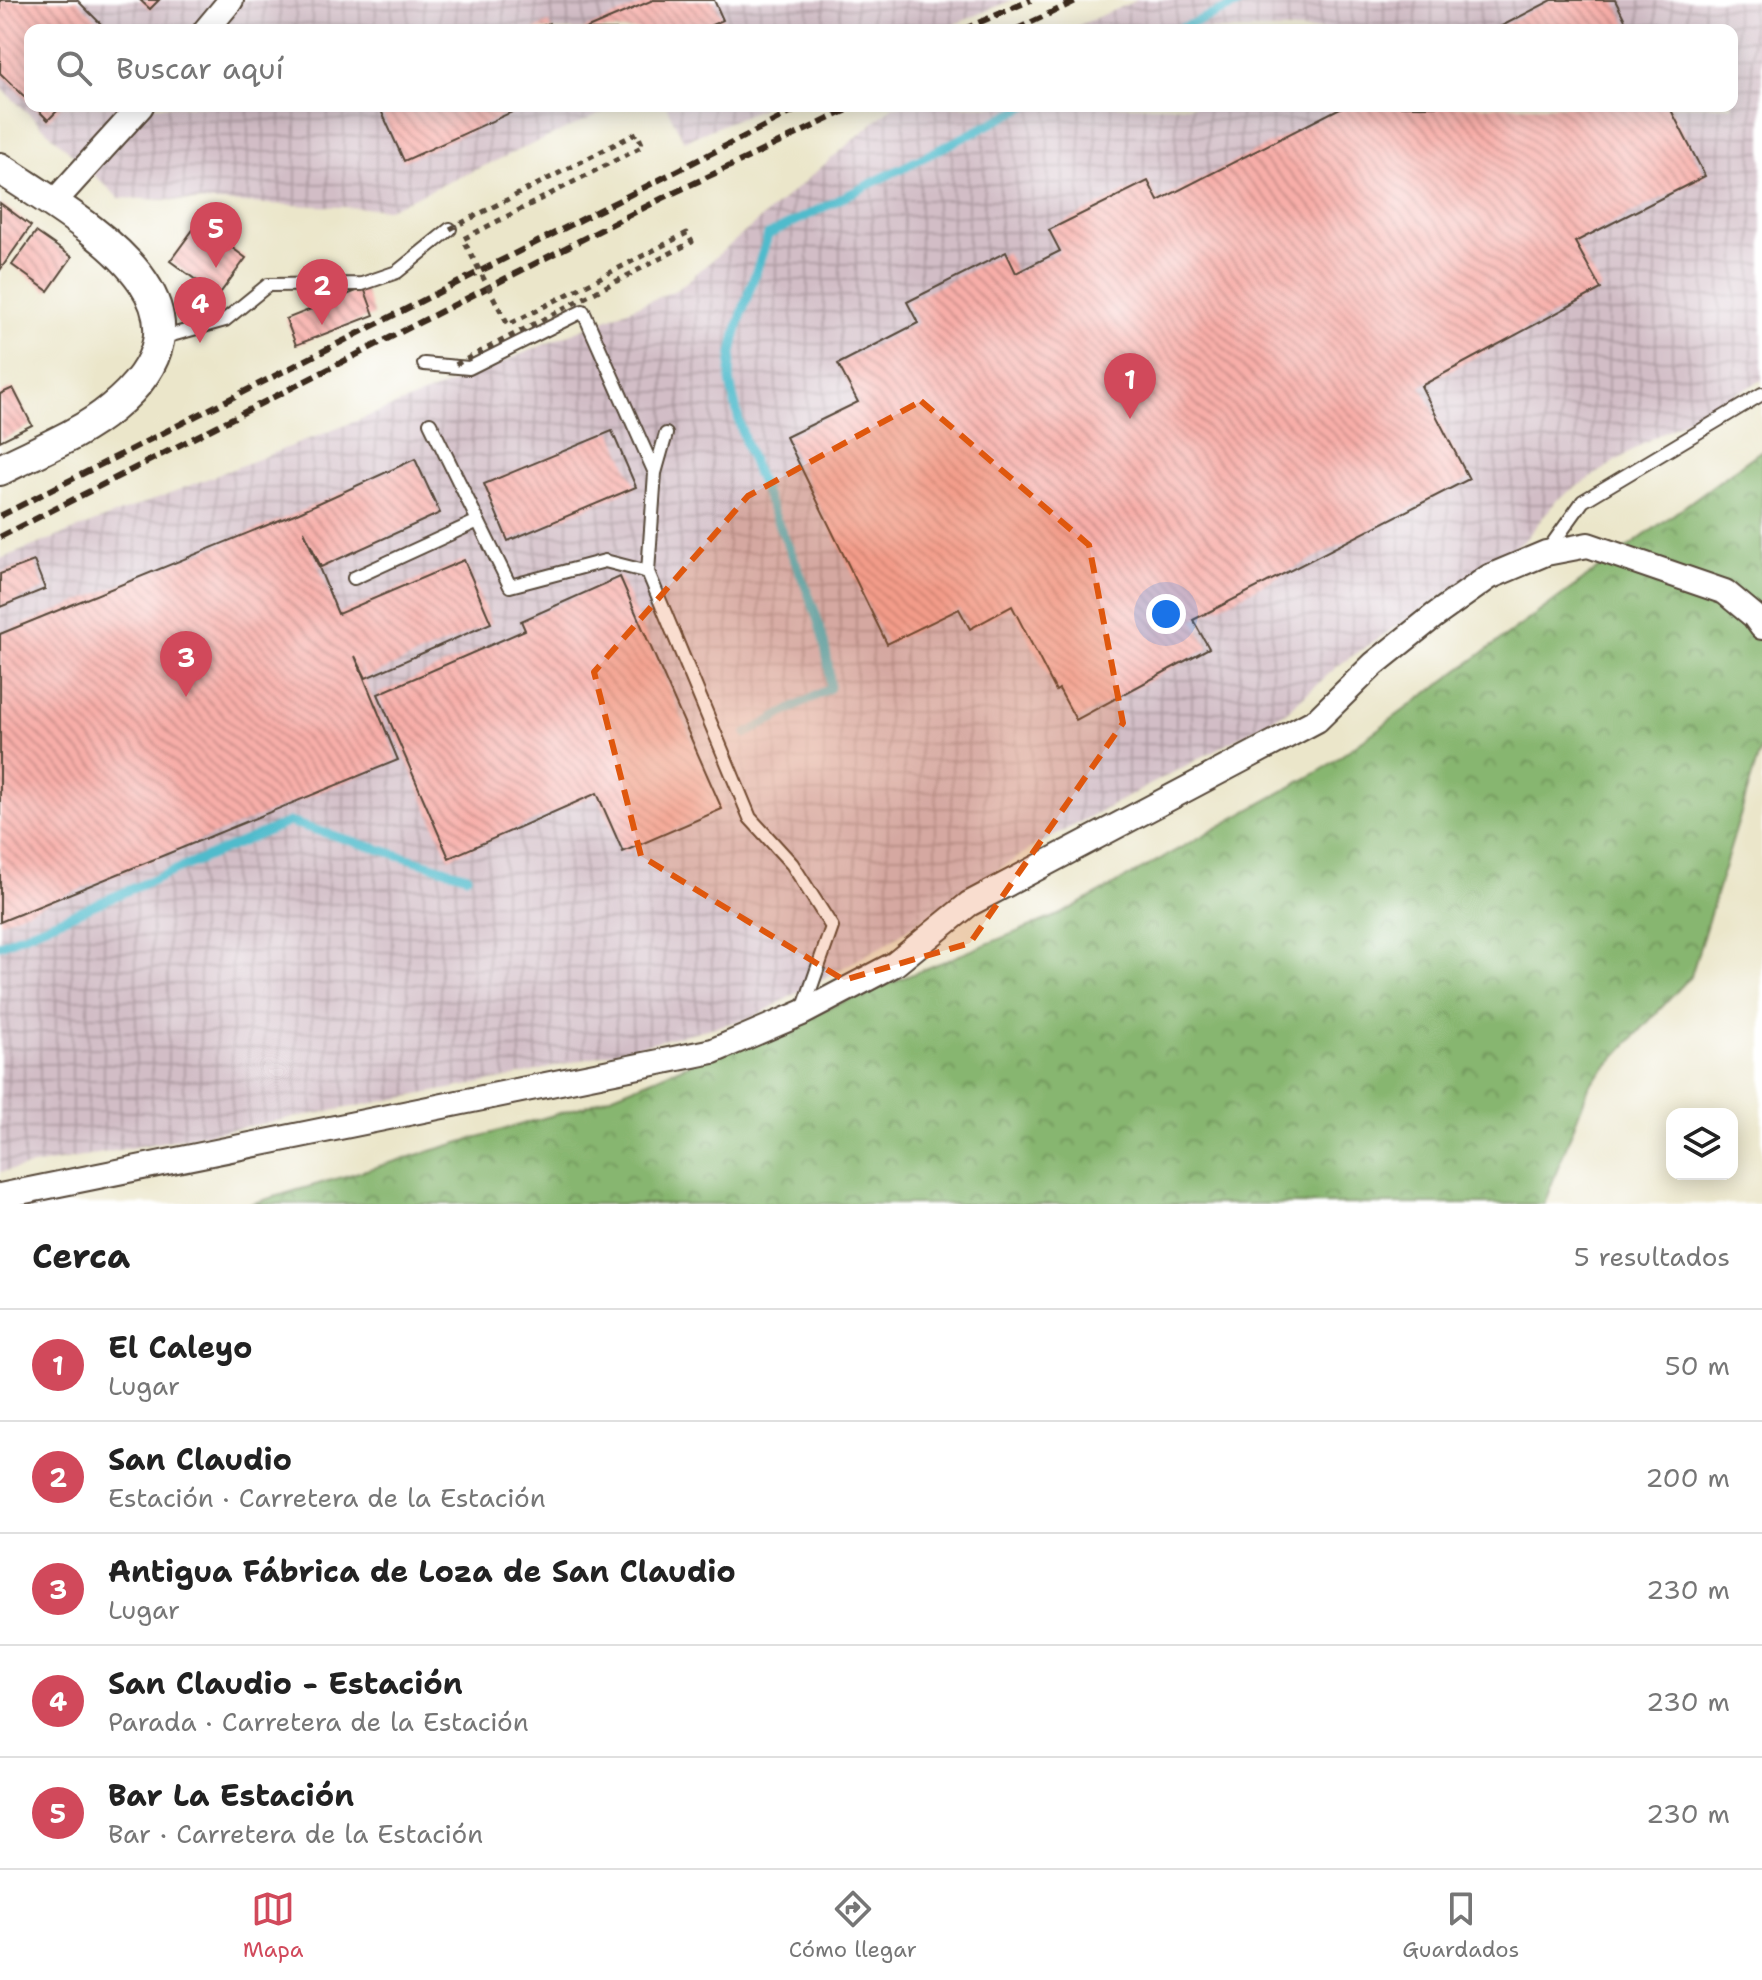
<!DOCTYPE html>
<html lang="es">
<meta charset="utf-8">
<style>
body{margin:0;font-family:"Shantell Sans",sans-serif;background:#f6f6f6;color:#222}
.controls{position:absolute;right:24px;bottom:24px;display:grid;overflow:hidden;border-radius:16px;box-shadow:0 4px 20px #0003}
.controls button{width:72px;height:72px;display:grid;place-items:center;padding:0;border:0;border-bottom:2px solid #e0e0e0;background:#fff;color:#222;font:40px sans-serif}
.you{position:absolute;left:1166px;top:614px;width:28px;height:28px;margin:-20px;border:6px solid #fff;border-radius:50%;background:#1a73e8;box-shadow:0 0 0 12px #1a73e833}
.badge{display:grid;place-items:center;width:52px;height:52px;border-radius:50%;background:#d1495b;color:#fff;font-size:26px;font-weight:700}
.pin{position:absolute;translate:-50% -66px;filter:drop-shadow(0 2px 4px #0008)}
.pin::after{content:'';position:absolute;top:42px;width:28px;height:24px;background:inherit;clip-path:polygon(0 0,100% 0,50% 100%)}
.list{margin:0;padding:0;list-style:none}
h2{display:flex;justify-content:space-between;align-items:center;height:104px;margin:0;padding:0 32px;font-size:34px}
h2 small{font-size:26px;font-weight:400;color:#767676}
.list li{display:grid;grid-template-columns:52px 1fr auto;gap:24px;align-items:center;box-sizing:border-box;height:112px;padding:0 32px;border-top:2px solid #e0e0e0}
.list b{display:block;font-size:30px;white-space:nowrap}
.list p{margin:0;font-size:26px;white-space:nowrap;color:#767676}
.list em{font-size:26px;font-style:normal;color:#767676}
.icon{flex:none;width:44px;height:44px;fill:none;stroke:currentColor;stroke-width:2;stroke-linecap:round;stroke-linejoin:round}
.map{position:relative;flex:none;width:1762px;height:1204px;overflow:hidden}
.search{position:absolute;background:#fff;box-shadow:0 4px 20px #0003;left:24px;right:24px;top:24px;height:88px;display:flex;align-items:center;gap:20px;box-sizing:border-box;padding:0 28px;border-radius:16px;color:#767676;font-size:30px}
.sheet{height:664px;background:#fff}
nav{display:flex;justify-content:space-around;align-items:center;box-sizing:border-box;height:112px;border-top:2px solid #e0e0e0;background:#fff;font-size:22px;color:#767676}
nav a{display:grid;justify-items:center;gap:4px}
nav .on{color:#d1495b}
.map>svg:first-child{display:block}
.industrial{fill:url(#industrial-grid)}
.forest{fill:url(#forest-crowns);stroke:#617046;stroke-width:2}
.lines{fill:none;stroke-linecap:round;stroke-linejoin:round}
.stream{stroke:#50bbcc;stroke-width:9}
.building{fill:url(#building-back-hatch)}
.service-casing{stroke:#554638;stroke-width:16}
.minor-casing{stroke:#554638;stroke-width:28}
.tertiary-casing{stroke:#554638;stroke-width:34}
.service{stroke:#fff;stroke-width:12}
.minor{stroke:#fff;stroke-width:24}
.tertiary{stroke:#fff;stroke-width:30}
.rail{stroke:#3b2a1e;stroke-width:6;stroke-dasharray:12 6;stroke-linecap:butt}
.path-bridge{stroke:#554638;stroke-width:5;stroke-dasharray:6 6;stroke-linecap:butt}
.marked{fill:#df570d;fill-opacity:0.2;stroke:#df570d;stroke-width:6;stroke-dasharray:16 10;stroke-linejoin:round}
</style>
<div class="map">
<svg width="1762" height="1204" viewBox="0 0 1762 1204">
<defs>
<pattern id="industrial-grid" width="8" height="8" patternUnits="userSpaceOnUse" patternTransform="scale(2)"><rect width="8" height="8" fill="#d2bdc6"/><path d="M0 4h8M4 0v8" fill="none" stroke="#ac9aa0"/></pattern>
<pattern id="forest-crowns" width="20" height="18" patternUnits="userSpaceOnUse" patternTransform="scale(2)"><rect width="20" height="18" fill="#87b66f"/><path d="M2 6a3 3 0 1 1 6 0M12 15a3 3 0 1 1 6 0" fill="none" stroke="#70945b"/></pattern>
<pattern id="building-back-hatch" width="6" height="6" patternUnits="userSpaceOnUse" patternTransform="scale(2)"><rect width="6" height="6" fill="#f8aea9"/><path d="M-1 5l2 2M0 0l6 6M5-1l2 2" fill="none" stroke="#ca8e89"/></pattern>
</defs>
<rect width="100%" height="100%" fill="#fff"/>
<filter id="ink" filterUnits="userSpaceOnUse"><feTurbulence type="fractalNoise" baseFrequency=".0125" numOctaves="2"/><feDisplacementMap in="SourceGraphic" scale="16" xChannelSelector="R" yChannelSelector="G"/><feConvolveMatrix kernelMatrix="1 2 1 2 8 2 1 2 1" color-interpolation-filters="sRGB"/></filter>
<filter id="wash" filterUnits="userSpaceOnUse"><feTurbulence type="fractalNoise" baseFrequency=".006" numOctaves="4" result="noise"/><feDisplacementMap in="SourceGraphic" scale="32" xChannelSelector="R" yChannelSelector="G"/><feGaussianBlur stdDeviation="1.8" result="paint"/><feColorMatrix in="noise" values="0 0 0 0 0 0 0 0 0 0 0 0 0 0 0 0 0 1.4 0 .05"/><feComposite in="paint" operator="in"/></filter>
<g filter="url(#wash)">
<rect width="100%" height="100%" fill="#ebe6ca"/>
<path class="industrial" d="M0 0H1012L942 30H30V106H618L388 209 119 198 0 87Z
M1137 0H1762V380L1645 442 1557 500 1524 541 1339 665 1286 712 1030 849 884 945 752 1018 504 1079 0 1172V559L418 397 678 289 893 106H1732V30H1068Z
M666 106H766L684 141Z"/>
<path class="forest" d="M1762 450V744L1691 976 1590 1084 1544 1204H250L591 1104 1061 914 1323 769Z"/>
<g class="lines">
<path class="stream" d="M1177 30 1247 0
M746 734 830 688C830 603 756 500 737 412 735 401 730 388 730 376 730 333 756 277 768 235L1026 106
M0 945 289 822 467 876"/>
</g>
<g id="blocks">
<path class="building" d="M0 0H77L107 30H30V102L0 73Z
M140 0H159L150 9Z
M653 0H714L723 20 701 30H583Z
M1552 0H1615L1630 30H1494Z
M549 23 552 30H533Z
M34 106H62L48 120Z
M379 106H525L404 161Z
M1344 106H1669L1705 176 1575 242 1601 289 1421 386 1469 479 1193 620 1209 648 1076 720 1059 689 1056 691 1012 606 970 629 959 609 887 644 786 437 858 402 838 364 918 323 907 302 1006 252 1016 273 1060 251 1049 230 1148 181 1158 201Z
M0 203 31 226 0 270Z
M198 223 246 258 218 296 170 261Z
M36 232 72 257 48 291 12 265Z
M364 288 374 315 296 345 286 319Z
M13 388 32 425 0 441V394Z
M612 431 636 487 508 541 484 484Z
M415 459 440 513 321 567 304 531 338 614 464 560 491 623 366 678 355 656 398 760 0 922V634L297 513Z
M34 561 45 589 0 607V574Z
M620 577 722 809 623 852 597 793 449 858 378 694 525 630 521 621Z"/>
</g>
</g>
<g filter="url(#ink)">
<use href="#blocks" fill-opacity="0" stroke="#554638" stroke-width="2"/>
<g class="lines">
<defs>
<path id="service" d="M161 338 225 320 268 285 362 284 397 272 450 229
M424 364 469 368 583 311 655 473
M430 423 510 586 605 561 648 572
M666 434 655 473 648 572 750 818 792 864 832 927 803 1010
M1548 550 1583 501 1762 394
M354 578 478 521"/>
<path id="minor" d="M206 30 231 0
M54 202 141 106
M0 1196 713 1051 802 1013 895 964 969 904 1317 720 1374 664 1434 616 1489 577 1546 553 1588 545 1725 592 1754 616 1762 627"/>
<path id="tertiary" d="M0 168C81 223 238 304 112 408 80 435 37 451 0 470"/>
</defs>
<use href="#service" class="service-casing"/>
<use href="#minor" class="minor-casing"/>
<use href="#tertiary" class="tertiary-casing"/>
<use href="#service" class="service"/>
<use href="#minor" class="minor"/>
<use href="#tertiary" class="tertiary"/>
<path class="rail" d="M962 30 1031 0
M1015 30 1078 0
M0 516 804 106
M0 537 663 198 856 106"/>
<path class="path-bridge" d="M450 229 637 133 643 146 463 239 508 325 687 233 692 242 453 366"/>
</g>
</g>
<path class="marked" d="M921 401 1089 545 1123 723 970 943 844 980 641 856 594 672 748 496Z"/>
</svg>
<div class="controls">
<button><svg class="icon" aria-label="layers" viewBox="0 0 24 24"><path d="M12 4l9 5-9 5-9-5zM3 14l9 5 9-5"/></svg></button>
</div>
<div class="you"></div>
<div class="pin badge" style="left:1130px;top:419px">1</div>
<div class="pin badge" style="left:322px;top:325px">2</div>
<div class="pin badge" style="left:186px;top:697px">3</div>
<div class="pin badge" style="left:200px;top:343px">4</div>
<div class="pin badge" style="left:216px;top:268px">5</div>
<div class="search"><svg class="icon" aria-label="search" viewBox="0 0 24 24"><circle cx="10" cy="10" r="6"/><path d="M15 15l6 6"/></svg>Buscar aquí</div>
</div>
<section class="sheet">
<h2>Cerca<small>5 resultados</small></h2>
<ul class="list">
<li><span class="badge">1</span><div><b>El Caleyo</b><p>Lugar</p></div><em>50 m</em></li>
<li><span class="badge">2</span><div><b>San Claudio</b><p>Estación · Carretera de la Estación</p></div><em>200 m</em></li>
<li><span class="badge">3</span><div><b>Antigua Fábrica de Loza de San Claudio</b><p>Lugar</p></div><em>230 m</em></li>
<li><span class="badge">4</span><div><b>San Claudio - Estación</b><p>Parada · Carretera de la Estación</p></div><em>230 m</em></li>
<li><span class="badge">5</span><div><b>Bar La Estación</b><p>Bar · Carretera de la Estación</p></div><em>230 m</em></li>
</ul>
</section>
<nav>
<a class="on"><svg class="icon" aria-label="map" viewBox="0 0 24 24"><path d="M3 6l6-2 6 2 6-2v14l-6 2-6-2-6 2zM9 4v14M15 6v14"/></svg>Mapa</a>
<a><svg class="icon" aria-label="directions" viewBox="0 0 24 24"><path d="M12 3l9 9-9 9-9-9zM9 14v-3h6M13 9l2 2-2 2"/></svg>Cómo llegar</a>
<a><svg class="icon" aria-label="saved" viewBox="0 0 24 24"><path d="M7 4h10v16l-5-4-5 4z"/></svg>Guardados</a>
</nav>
